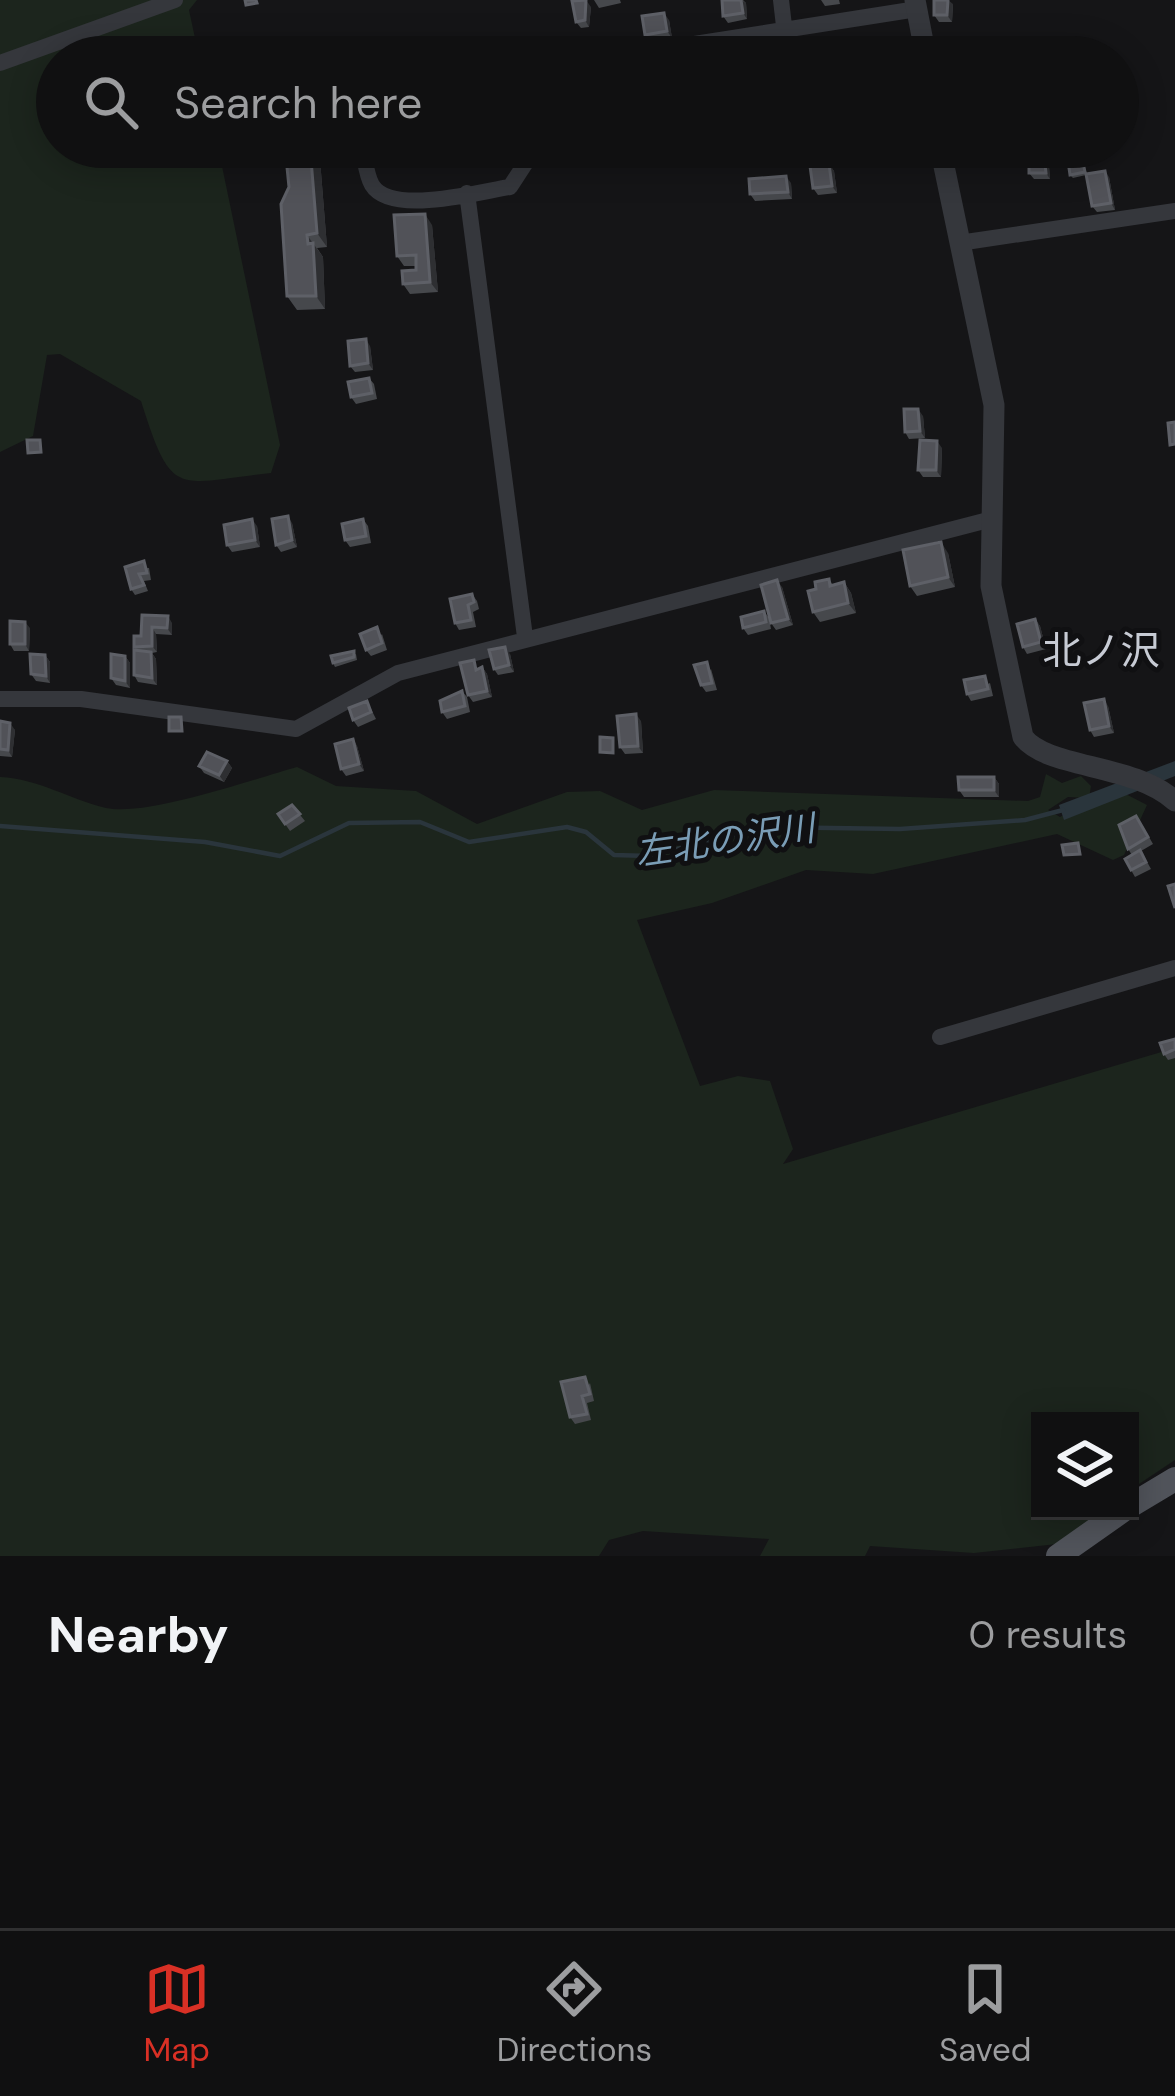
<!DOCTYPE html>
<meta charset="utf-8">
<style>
body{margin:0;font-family:"DM Sans","Noto Sans JP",sans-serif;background:#1e1e1f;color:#f1f3f6}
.controls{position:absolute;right:36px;bottom:36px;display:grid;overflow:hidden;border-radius:0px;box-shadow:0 6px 30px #0003}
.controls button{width:108px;height:108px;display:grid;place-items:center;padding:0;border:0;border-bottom:3px solid #303031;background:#101011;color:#f1f3f6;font:60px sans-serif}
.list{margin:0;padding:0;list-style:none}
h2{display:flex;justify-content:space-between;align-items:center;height:156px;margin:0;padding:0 48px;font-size:51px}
h2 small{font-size:39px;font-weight:400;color:#9c9d9f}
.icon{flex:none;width:66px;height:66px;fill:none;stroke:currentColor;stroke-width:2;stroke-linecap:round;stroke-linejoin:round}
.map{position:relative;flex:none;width:1175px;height:1556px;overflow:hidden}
.search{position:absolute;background:#101011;box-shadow:0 6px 30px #0003;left:36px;right:36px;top:36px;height:132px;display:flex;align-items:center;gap:30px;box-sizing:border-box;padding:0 42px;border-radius:66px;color:#9c9d9f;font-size:45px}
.sheet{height:372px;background:#101011}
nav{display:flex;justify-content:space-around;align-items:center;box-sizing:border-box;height:168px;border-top:3px solid #303031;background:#101011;font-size:33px;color:#9c9d9f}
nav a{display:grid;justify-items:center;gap:6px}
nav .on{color:#d93025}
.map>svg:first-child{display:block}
.green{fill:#1c251d}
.water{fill:#2a353c}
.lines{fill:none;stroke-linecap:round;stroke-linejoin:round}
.stream{stroke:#2a353c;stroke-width:4.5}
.minor{stroke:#35373c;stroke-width:16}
.tertiary{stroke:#35373c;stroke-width:21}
.primary{stroke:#51545b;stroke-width:24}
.wall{fill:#46484c}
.shaded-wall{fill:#2e2f32}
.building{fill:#515258;stroke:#5e6067;stroke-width:3}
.labels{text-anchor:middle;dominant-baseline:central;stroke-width:10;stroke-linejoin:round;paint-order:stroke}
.water-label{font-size:36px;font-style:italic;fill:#7a9db6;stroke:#101012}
.quarter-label{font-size:39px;fill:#c7cbd4;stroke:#101012}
</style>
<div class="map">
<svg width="1175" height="1556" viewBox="0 0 1175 1556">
<rect width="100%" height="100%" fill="#151517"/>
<path class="green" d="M0 0H197L189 10 199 57H57V147H218L280 445 271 473C175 484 172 499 141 401L60 354 47 355 33 436 0 452Z
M297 767 336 786 416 791 477 824 567 792 600 791 642 810 714 790 1028 801 1040 797 1046 774 1062 783 1081 776 1091 786 1089 798 1068 797 1048 810 1060 817 1114 788 1147 805 1124 855 1113 860 1057 834 873 874 806 870 712 903 637 920 700 1086 738 1076 770 1081 793 1149 783 1164 1175 1048V1460L1130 1490V1421H1040V1511H1101L1075 1542 974 1553 870 1546 865 1556H760L769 1539 643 1531 609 1540 599 1556H0V777C39 779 69 799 106 808 146 817 254 779 297 767Z"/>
<path class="water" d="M1175 761V776L1064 820 1059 805Z"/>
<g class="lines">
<path class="stream" d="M0 826 205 842 280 856 349 823 420 822 469 842 567 827 586 832 614 855 650 856 763 827 900 829 1025 820 1063 810"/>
<path class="minor" d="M781 0 784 26
M611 57 917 9
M0 63 175 0
M362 147C365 158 366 175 372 185 391 216 478 192 510 187L536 147
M467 193 525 637
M959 243 1175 211
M0 699H81L296 729 398 673 992 519
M940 1037 1175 968"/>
<path class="tertiary" d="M915 0 926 57
M940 147 994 405 991 586 1023 737C1047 769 1133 763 1175 801"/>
<path class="primary" d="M1130 1506 1175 1479
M1058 1556 1122 1511"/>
</g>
<path class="wall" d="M594 0H620L621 3 599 8Z
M722 0H743L746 3 747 19 728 23 723 16Z
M821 0H839L840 4 825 6Z
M953 4 952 22H939L934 15Z
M591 7 589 27 581 28 576 22Z
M669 20 672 38 650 42 645 35Z
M285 147H319L327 247 317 248 323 257 325 309 297 310 287 296 289 187Z
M1044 147 1048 154 1050 179H1034L1029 173Z
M1082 158 1087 174 1109 177 1115 210 1097 212 1092 206 1086 175 1073 178 1070 175Z
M829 164 834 171 837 193 818 195 813 188Z
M791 183 792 199 755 201 750 194Z
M432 225 438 292 410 294 403 284 416 270V266H404L397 256Z
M370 346 373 370 355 372 350 366Z
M369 378 374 384 377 399 356 404 351 397Z
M923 416 925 438 909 439 905 432Z
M942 448 941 477H923L918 470Z
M363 519 368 526 371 543 350 547 345 540Z
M292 523 297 547 281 552 276 545Z
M257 526 260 547 232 552 227 545Z
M948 553 955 587 917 596 910 586Z
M125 567 149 568 151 580 144 581 148 591 135 595 131 589Z
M829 579 833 585 844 582 851 593 856 613 820 622 813 612 816 589Z
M782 587 793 625 776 630 771 623Z
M472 594 477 601 479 609 473 612 476 627 459 630 455 623Z
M764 611 769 618 771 629 748 635 743 628Z
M142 615 172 623V635L156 634 157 652 152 653 156 659 157 685 138 682 134 675 136 650 134 647 141 636Z
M1035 619 1040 626 1046 649 1027 654 1023 647Z
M30 628 29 651H14L10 644Z
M382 634 387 650 371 656 366 650Z
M356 654 357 660 335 667 333 663Z
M510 654 514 672 498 675 494 669Z
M45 655 50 662V683L36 681 31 674Z
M125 656 130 663V688L116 685 111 678Z
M482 667 487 674 492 697 473 702 468 695 479 669Z
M711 669 717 690 706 692 701 685Z
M990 683 993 696 971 701 967 694Z
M462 691 467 697 470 712 447 719 442 712Z
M367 701 376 719 358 727 353 720Z
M1108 706 1114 733 1094 737 1090 730Z
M0 721 15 730 12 757 0 756Z
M641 721 643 753 625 754 620 747Z
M353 739 357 746 364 771 346 776 341 769Z
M227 761 232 768 224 782 204 773 199 766Z
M994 777 999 784V797H964L959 790Z
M292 805 305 821 290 831 278 814Z
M1141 823 1153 844 1141 851 1151 869 1135 877 1131 870 1132 855 1128 849Z
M1175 1039V1058L1168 1060 1164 1054Z
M590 1383 594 1401 587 1403 591 1420 575 1424 570 1417Z"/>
<path class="shaded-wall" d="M586 0 591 7 589 27 585 20Z
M741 0 746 3 747 19 743 13Z
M948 0 953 4 952 22 947 15Z
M664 13 669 20 672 38 667 31Z
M310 147H319L327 247 317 233Z
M1044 147 1048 154 1050 179 1046 173Z
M829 164 834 171 837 193 832 186Z
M1105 171 1109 177 1115 210 1111 203Z
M786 176 791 183 792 199 788 192Z
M425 214 432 225 438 292 430 282Z
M307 235 323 257 325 309 316 296Z
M366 339 370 346 373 370 368 363Z
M918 409 923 416 925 438 920 431Z
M937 441 942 448 941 477 936 470Z
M288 516 292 523 297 547 292 540Z
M252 519 257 526 260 547 255 540Z
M941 542 948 553 955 587 948 577Z
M777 580 782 587 793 625 788 619Z
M844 582 851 593 856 613 848 603Z
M168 616 172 623V635L167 628Z
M1035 619 1040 626 1046 649 1041 642Z
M25 622 30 628 29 651 25 644Z
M152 627 156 634 157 652 152 646Z
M505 647 510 654 514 672 509 665Z
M151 652 156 659 157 685 152 678Z
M45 655 50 662V683L46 676Z
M125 656 130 663V688L125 681Z
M482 667 487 674 492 697 487 691Z
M1104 699 1108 706 1114 733 1109 726Z
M636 714 641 721 643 753 638 746Z
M10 723 15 730 12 757 8 750Z
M353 739 357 746 364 771 359 764Z
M227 761 232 768 224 782 219 775Z
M994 777 999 784V797L994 790Z"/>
<path class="building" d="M245 0H256L257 3 246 5Z
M586 0 585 20 576 22 572 1Z
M722 0H741L743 13 723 16Z
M934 0H948L947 15H934Z
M664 13 667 31 645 35 642 16Z
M778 39 780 57H771L769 40Z
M765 40 767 54 757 56 755 42Z
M545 52H556L557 57H545Z
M285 147H310L317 233 307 235 308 244 313 243 316 296H287L281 204 289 187Z
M571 147H582L585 157 573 160Z
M590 147H600L601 153 589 156Z
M1029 147H1043L1046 173H1029Z
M1082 158 1085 172 1070 175 1068 161Z
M829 164 832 186 813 188 810 166Z
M1105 171 1111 203 1092 206 1086 174Z
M786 176 788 192 750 194 749 179Z
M425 214 430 282 403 284 402 271 416 270V255L397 256 394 215Z
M366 339 368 363 350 366 348 341Z
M369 378 372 393 351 397 348 382Z
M904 409H918L920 431 905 432Z
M1175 422V444L1170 445 1168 423Z
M27 440H40L41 452 28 453Z
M920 440 937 441 936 470H918Z
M288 516 292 540 276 545 272 519Z
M252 519 255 540 227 545 224 525Z
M363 519 366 536 345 540 342 524Z
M941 542 948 577 910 586 903 550Z
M144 561 147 573 139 574 144 585 131 589 125 567Z
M829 579 830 586 844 582 848 603 813 612 808 591 816 589 815 582Z
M777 580 788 619 771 623 761 585Z
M472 594 474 602 468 605 471 620 455 623 450 599Z
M764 611 766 622 743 628 741 617Z
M142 615 168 616 167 628 152 627V646L134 647V636H141Z
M1035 619 1041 642 1023 647 1017 624Z
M10 621 25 622V644H10Z
M377 627 382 643 366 650 360 634Z
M505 647 509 665 494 669 489 650Z
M134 650 151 652 152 678 134 675Z
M354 651V657L333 663 331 656Z
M30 654 45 655 46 676 31 674Z
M111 654 125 656V681L111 678Z
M474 660 476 670 482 667 487 691 468 695 460 663Z
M707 662 712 683 701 685 694 665Z
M985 676 988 689 967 694 964 680Z
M462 691 465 706 442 712 440 701Z
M1104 699 1109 726 1090 730 1084 703Z
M367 701 371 712 353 720 349 708Z
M636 714 638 746 620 747 617 716Z
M169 717H181L182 731H169Z
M0 721 10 723 8 750 0 749Z
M600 737 613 738V753L600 752Z
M353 739 359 764 341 769 335 744Z
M207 752 227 761 219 775 199 766Z
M958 777H994V790H959Z
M292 805 300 814 285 824 278 814Z
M1136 816 1148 837 1128 849 1119 825Z
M1078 843 1080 854 1064 855 1062 845Z
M1140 850 1146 862 1131 870 1125 859Z
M1175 884V908L1168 886Z
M1175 1039V1049L1164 1054 1160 1043Z
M585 1377 590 1394 582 1396 587 1414 570 1417 561 1382Z"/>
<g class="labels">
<g class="water-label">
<text transform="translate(725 840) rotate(-8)">左北の沢川</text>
</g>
<g class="quarter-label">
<text x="1101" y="650">北ノ沢</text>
</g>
</g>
</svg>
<div class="controls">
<button><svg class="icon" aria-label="layers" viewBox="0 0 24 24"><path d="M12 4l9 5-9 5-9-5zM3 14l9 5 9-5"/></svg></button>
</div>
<div class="search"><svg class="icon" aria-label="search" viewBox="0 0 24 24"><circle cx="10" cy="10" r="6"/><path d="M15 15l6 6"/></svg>Search here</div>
</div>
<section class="sheet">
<h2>Nearby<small>0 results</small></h2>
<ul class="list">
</ul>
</section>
<nav>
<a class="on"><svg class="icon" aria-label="map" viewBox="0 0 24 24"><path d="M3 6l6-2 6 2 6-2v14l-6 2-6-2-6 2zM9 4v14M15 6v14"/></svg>Map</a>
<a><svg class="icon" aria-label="directions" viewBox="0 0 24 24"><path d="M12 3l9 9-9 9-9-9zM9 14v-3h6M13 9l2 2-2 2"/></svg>Directions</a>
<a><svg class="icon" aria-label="saved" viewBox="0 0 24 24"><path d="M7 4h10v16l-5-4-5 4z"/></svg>Saved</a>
</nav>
